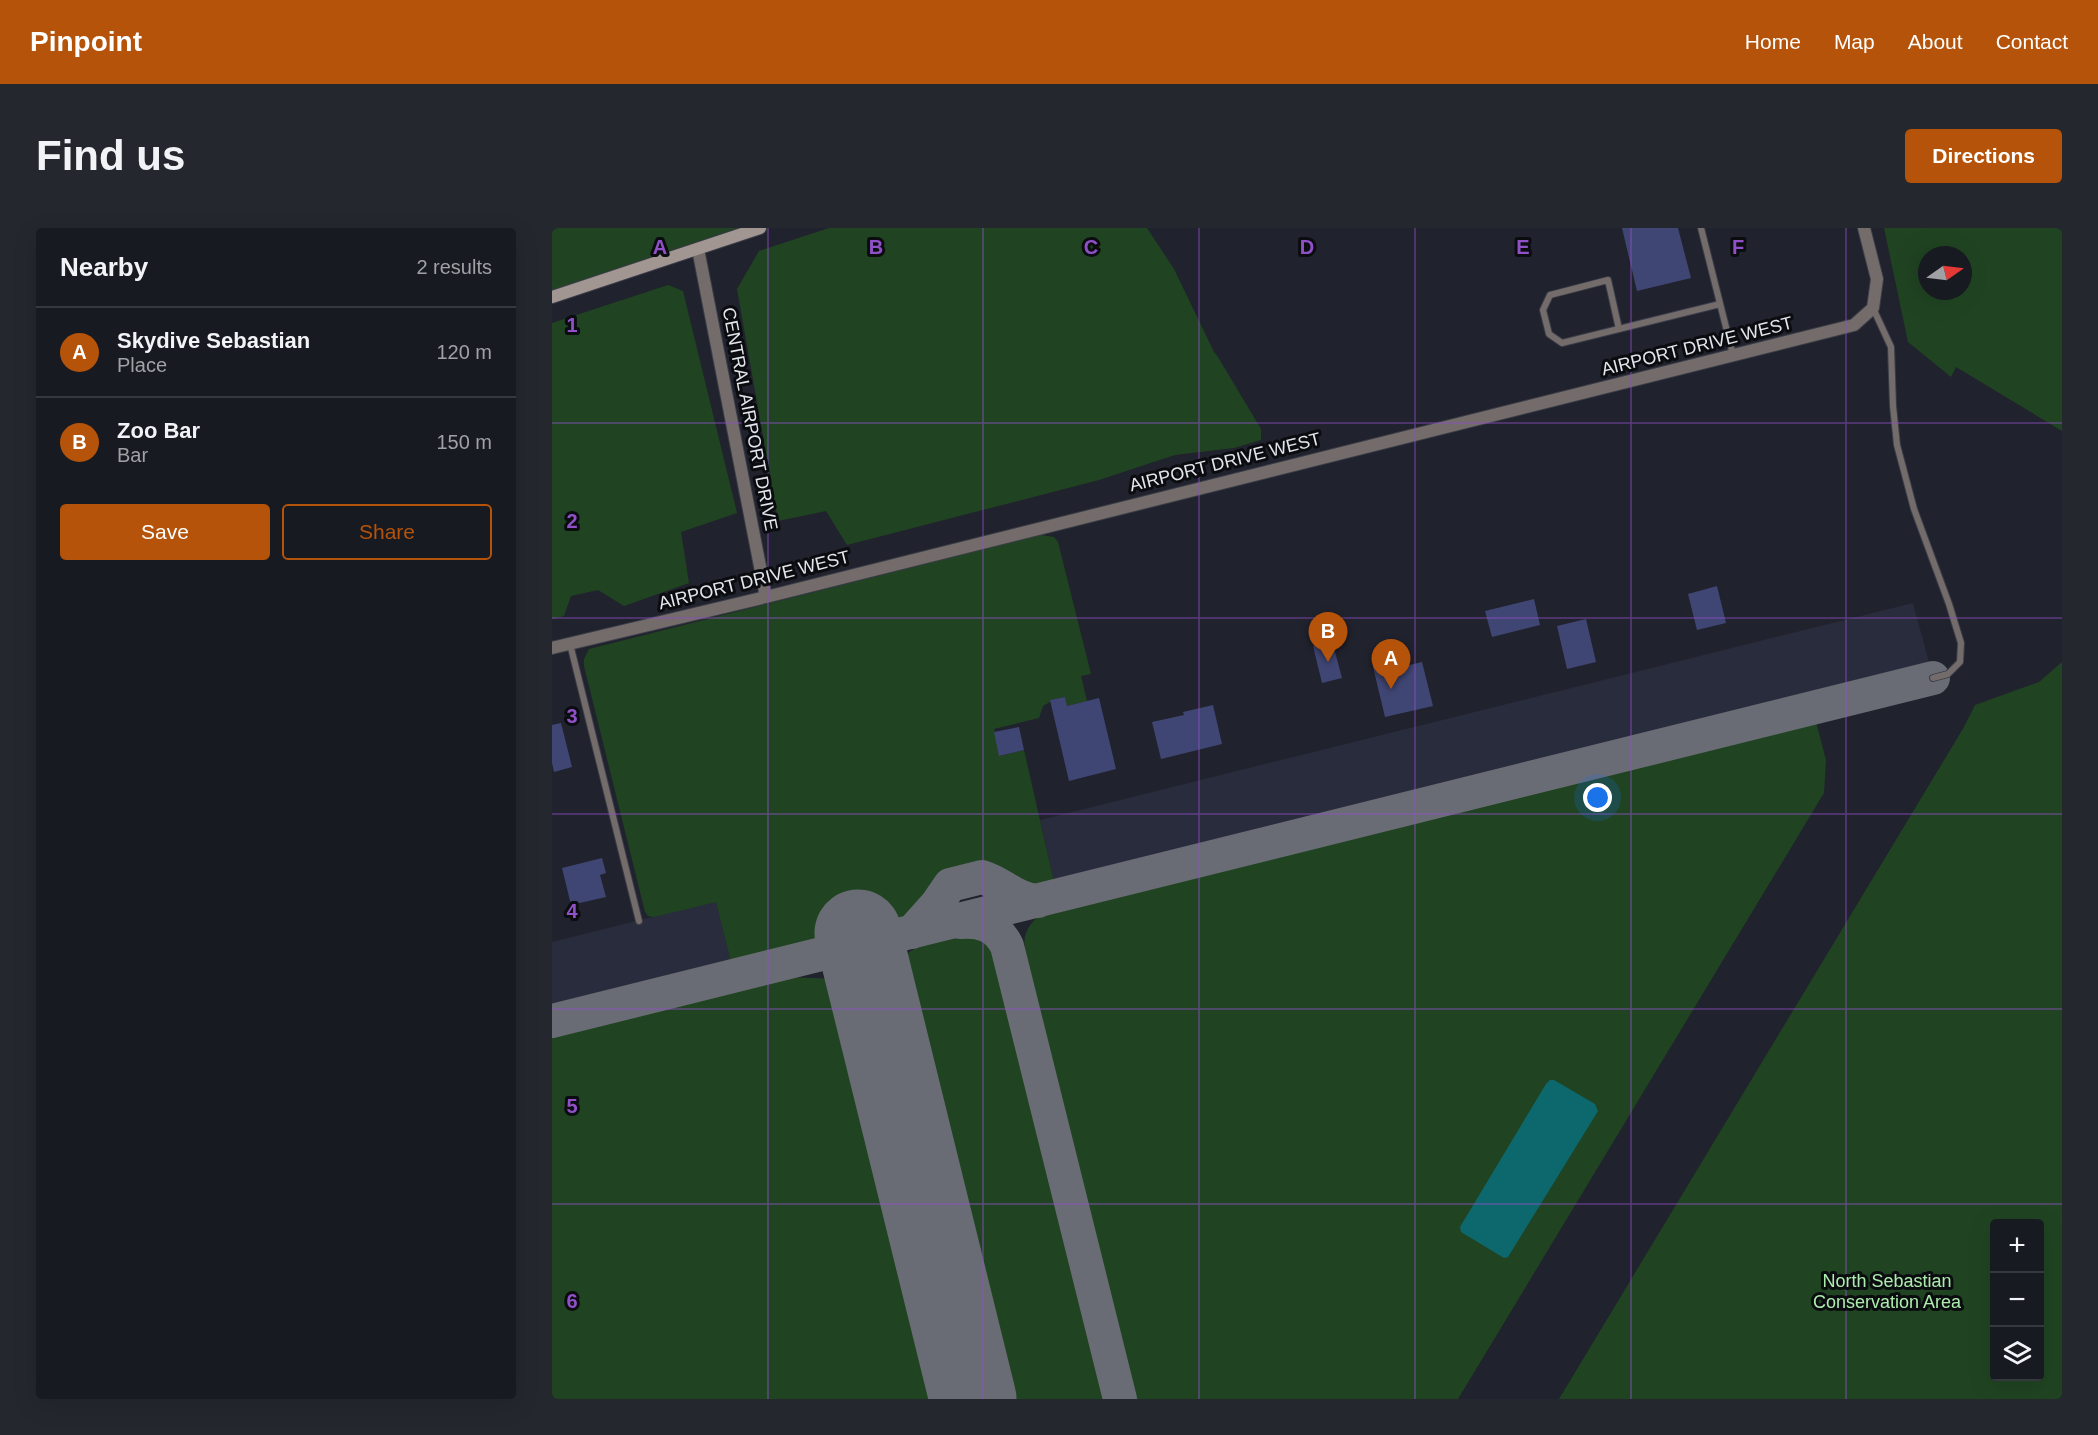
<!DOCTYPE html>
<meta charset="utf-8">
<style>
body{margin:0;font-family:Arial,sans-serif;background:#25272f;color:#f1f3f6}
.controls{position:absolute;right:18px;bottom:18px;display:grid;overflow:hidden;border-radius:6px;box-shadow:0 6px 24px #0002}
.controls button{width:54px;height:54px;display:grid;place-items:center;padding:0;border:0;border-bottom:2px solid #363840;background:#181a22;color:#f1f3f6;font:30px sans-serif}
.compass{position:absolute;left:1366px;top:18px;width:54px;height:54px;border-radius:50%;background:#181a22;box-shadow:0 6px 24px #0002;rotate:76deg}
.you{position:absolute;left:1046px;top:570px;width:21px;height:21px;margin:-15px;border:4px solid #fff;border-radius:50%;background:#1a73e8;box-shadow:0 0 0 9px #1a73e833}
.badge{display:grid;place-items:center;width:39px;height:39px;border-radius:50%;background:#b45309;color:#fff;font-size:20px;font-weight:700}
.pin{position:absolute;translate:-50% -50px;filter:drop-shadow(0 2px 3px #0008)}
.pin::after{content:'';position:absolute;top:32px;width:21px;height:18px;background:inherit;clip-path:polygon(0 0,100% 0,50% 100%)}
.list{margin:0;padding:0;list-style:none}
h2{display:flex;justify-content:space-between;align-items:center;height:78px;margin:0;padding:0 24px;font-size:26px}
h2 small{font-size:20px;font-weight:400;color:#9fa1a5}
.list li{display:grid;grid-template-columns:39px 1fr auto;gap:18px;align-items:center;box-sizing:border-box;height:90px;padding:0 24px;border-top:2px solid #363840}
.list b{display:block;font-size:22px;white-space:nowrap}
.list p{margin:0;font-size:20px;white-space:nowrap;color:#9fa1a5}
.list em{font-size:20px;font-style:normal;color:#9fa1a5}
.actions{display:flex;gap:12px;padding:18px 24px}
.actions a{flex:1;padding:14px 0;border:2px solid #b45309;border-radius:6px;text-align:center;font-size:21px;color:#b45309}
.actions .main{background:#b45309;color:#fff}
.icon{flex:none;width:33px;height:33px;fill:none;stroke:currentColor;stroke-width:2;stroke-linecap:round;stroke-linejoin:round}
.map{position:relative;flex:none;width:1510px;height:1171px;overflow:hidden;border-radius:6px}
header{display:flex;align-items:center;gap:36px;box-sizing:border-box;height:84px;padding:0 30px;background:#b45309;color:#fff}
header strong{font-size:28px}
nav{display:flex;gap:33px;margin-inline-start:auto;font-size:21px}
.intro{display:flex;align-items:center;justify-content:space-between;box-sizing:border-box;height:144px;padding:0 36px}
h1{margin:0;font-size:42px}
.button{padding:15px 27px;border-radius:6px;background:#b45309;color:#fff;font-size:21px;font-weight:700}
main{display:flex;gap:36px;padding:0 36px}
aside{flex:1;background:#181a22;border-radius:6px;box-shadow:0 6px 24px #0002}
.map>svg:first-child{display:block}
.built{fill:#292c3c}
.green{fill:#204422;fill-rule:evenodd}
.water{fill:#0d686e}
.lines{fill:none;stroke-linecap:round;stroke-linejoin:round}
.taxiway{stroke:#6a6c75;stroke-width:34}
.runway{stroke:#6a6c75;stroke-width:87}
.building{fill:#404674}
.lane-casing{stroke:#3b3d48;stroke-width:8}
.street-casing{stroke:#3b3d48;stroke-width:14}
.secondary-casing{stroke:#3b3d48;stroke-width:14}
.lane{stroke:#736c6a;stroke-width:6}
.street{stroke:#736c6a;stroke-width:12}
.secondary{stroke:#a19692;stroke-width:12}
.grid{fill:none;stroke:#9051c8;stroke-width:1.5;stroke-opacity:0.55}
.labels{text-anchor:middle;dominant-baseline:central;stroke-width:6;stroke-linejoin:round;paint-order:stroke}
.street-label{font-size:18px;fill:#e4e6ed;stroke:#0b0c10}
.park-label{font-size:18px;fill:#acecad;stroke:#0b0c10}
.grid-label{font-size:20px;text-anchor:middle;font-weight:bold;fill:#9051c8;stroke:#0b0c10;stroke-width:6;stroke-linejoin:round;paint-order:stroke}
</style>
<header>
<strong>Pinpoint</strong>
<nav><a>Home</a><a>Map</a><a>About</a><a>Contact</a></nav>
</header>
<div class="intro"><h1>Find us</h1><a class="button">Directions</a></div>
<main>
<aside>
<h2>Nearby<small>2 results</small></h2>
<ul class="list">
<li><span class="badge">A</span><div><b>Skydive Sebastian</b><p>Place</p></div><em>120 m</em></li>
<li><span class="badge">B</span><div><b>Zoo Bar</b><p>Bar</p></div><em>150 m</em></li>
</ul>
<div class="actions"><a class="main">Save</a><a>Share</a></div>
</aside>
<div class="map">
<svg width="1510" height="1171" viewBox="0 0 1510 1171">
<rect width="100%" height="100%" fill="#20222d"/>
<path class="built" d="M1361 375 1378 438 502 654 488 592Z
M164 673 179 734 0 778V714Z"/>
<path class="green" d="M0 0H186L0 62Z
M277 0H595L622 41 662 124 666 129 709 201V212L682 220 623 227 547 252 295 317 274 283 226 293 185 61 207 23Z
M1332 0H1510V203L1404 139 1399 149 1356 114ZM1375 27H1411V63H1375Z
M116 57 131 63 185 285 129 304 137 355 72 378 46 362 19 368 12 388 0 391V95Z
M489 307 502 309 506 314 539 446 529 448 535 473 515 478 513 469 498 472V474L491 478 487 490 442 501 448 528 472 522 502 654 478 658 436 634 427 633 395 641 387 645 357 688 348 692 179 734 164 674 102 689 96 688 93 684 32 438V431L37 421Z
M1510 434V1171H1007L1412 499 1423 477 1487 454ZM1442 996H1488V1148H1442Z
M1264 494 1274 532 1272 565 906 1171H583L474 729C470 711 473 699 487 688Z
M411 707C430 707 439 714 446 732L554 1171H448L345 754C342 716 383 714 411 707Z
M233 749 288 751 292 756 395 1171H0V808Z"/>
<path class="water" d="M998 852H1002L1043 876 1046 883 956 1029 952 1030 909 1004 908 999 994 856Z"/>
<g class="lines">
<path class="taxiway" d="M408 694C429 692 445 698 455 718L568 1171
M360 704 385 676 398 657 430 649C450 655 464 672 486 673
M0 793 1381 450"/>
<path class="runway" d="M306 705 421 1171"/>
</g>
<path class="building" d="M1070 0H1126L1139 50 1085 63Z
M1165 358 1174 395 1145 402 1136 366Z
M982 371 988 397 940 409 933 383Z
M1034 391 1044 434 1015 441 1005 398Z
M780 413 790 450 770 455 761 418Z
M844 433 846 440 870 434 881 478 833 489 821 439Z
M513 469 515 478 547 470 564 541 517 553 498 472Z
M661 477 670 516 609 531 600 494 632 487 631 484Z
M9 495 20 539 2 544 0 535V497Z
M467 499 472 522 447 528 442 504Z
M50 630 54 645 48 647 54 669 19 677 10 640Z"/>
<g class="lines">
<defs>
<path id="lane" d="M1149 0 1181 127
M1321 80 1339 119 1341 178 1345 217 1362 281 1397 376 1409 415 1408 434 1396 446 1381 450
M1067 101 1056 52 998 67 991 82 997 106 1010 115 1168 76
M18 416 87 693"/>
<path id="street" d="M146 21 214 369
M0 420 214 369 1302 97 1321 80 1325 51 1312 0"/>
<path id="secondary" d="M0 69 208 0"/>
</defs>
<use href="#lane" class="lane-casing"/>
<use href="#street" class="street-casing"/>
<use href="#secondary" class="secondary-casing"/>
<use href="#lane" class="lane"/>
<use href="#street" class="street"/>
<use href="#secondary" class="secondary"/>
</g>
<path class="grid" d="M216 0V1171M431 0V1171M647 0V1171M863 0V1171M1079 0V1171M1294 0V1171M0 195H1510M0 390H1510M0 586H1510M0 781H1510M0 976H1510"/>
<g class="labels">
<g class="street-label">
<text transform="translate(1145 118) rotate(-14)">AIRPORT DRIVE WEST</text>
<text transform="translate(198 191) rotate(79)">CENTRAL AIRPORT DRIVE</text>
<text transform="translate(673 234) rotate(-14)">AIRPORT DRIVE WEST</text>
<text transform="translate(202 352) rotate(-14)">AIRPORT DRIVE WEST</text>
</g>
<g class="park-label">
<text x="1335" y="1053">North Sebastian<tspan x="1335" dy="21">Conservation Area</tspan></text>
</g>
</g>
<g class="grid-label">
<text x="108" y="26">A</text>
<text x="324" y="26">B</text>
<text x="539" y="26">C</text>
<text x="755" y="26">D</text>
<text x="971" y="26">E</text>
<text x="1186" y="26">F</text>
<text x="20" y="104">1</text>
<text x="20" y="300">2</text>
<text x="20" y="495">3</text>
<text x="20" y="690">4</text>
<text x="20" y="885">5</text>
<text x="20" y="1080">6</text>
</g>
</svg>
<div class="controls">
<button>+</button>
<button>−</button>
<button><svg class="icon" aria-label="layers" viewBox="0 0 24 24"><path d="M12 4l9 5-9 5-9-5zM3 14l9 5 9-5"/></svg></button>
</div>
<svg class="compass" viewBox="-18 -18 36 36"><path d="M0-13l5 13h-10z" fill="#e53935"/><path d="M0 13l5-13h-10z" fill="#9fa1a5"/></svg>
<div class="you"></div>
<div class="pin badge" style="left:839px;top:461px">A</div>
<div class="pin badge" style="left:776px;top:434px">B</div>
</div>
</main>
